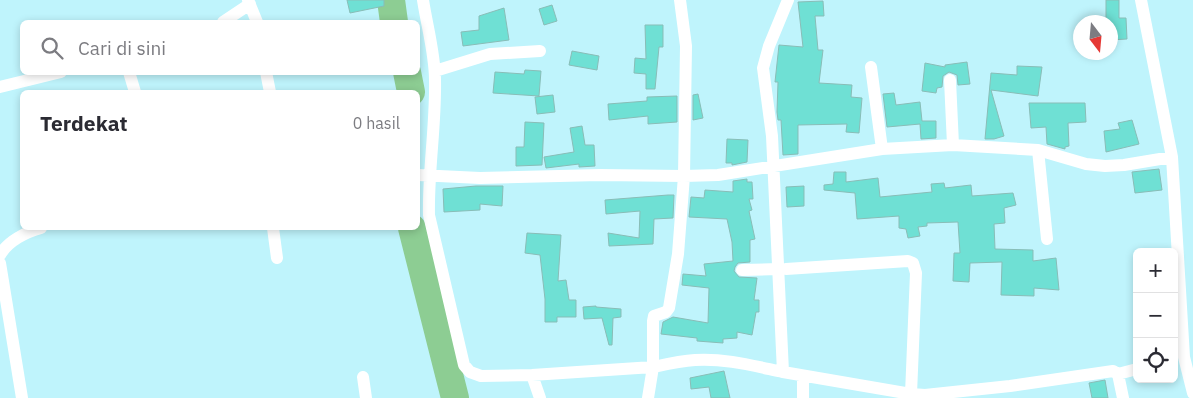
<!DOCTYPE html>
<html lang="id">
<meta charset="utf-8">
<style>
body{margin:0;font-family:"IBM Plex Sans",sans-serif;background:#f7f7f7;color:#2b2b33}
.controls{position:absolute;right:15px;bottom:15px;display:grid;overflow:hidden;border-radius:8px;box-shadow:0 2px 8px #0003}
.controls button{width:45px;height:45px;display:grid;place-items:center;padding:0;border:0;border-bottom:1px solid #e1e1e2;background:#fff;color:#2b2b33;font:25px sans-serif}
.compass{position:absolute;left:1073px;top:15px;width:45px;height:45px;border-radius:50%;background:#fff;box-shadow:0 2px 8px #0003;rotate:164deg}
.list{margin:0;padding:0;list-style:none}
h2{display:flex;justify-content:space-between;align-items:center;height:65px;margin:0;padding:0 20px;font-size:21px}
h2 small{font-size:16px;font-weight:400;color:#7c7c81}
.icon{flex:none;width:28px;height:28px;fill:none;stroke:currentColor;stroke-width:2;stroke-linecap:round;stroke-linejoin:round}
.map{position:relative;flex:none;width:1193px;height:398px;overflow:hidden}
.search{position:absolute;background:#fff;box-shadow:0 2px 8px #0003;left:20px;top:20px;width:400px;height:55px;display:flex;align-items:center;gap:12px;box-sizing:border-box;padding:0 18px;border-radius:8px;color:#7c7c81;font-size:19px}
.panel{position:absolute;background:#fff;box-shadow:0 2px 8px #0003;left:20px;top:90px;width:400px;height:140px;border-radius:8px}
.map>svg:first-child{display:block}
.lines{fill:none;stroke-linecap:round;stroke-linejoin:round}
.river{stroke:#8dcd93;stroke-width:28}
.building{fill:#6fe0d4;stroke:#89bdb7}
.street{stroke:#fff;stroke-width:12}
</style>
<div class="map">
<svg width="1193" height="398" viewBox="0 0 1193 398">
<rect width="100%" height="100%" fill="#bff4fc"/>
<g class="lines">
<path class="river" d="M391 0 394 22
M407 72 411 92
M412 228 455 398"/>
</g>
<path class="building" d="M347 0H384V6L350 13Z
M1106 0H1119V18H1126L1127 39 1110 40V22H1106Z
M823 1 824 16H815L818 50H823L819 83 852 85 851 97 862 98 859 133 846 132 847 124 798 125V154L783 155 781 120H778L777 112 778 82H775L779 45 803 47 798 2Z
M552 5 557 21 544 25 539 9Z
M504 8 509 40 463 46 461 32 479 30V16Z
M645 25H663V47H659L655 89H646V74L634 73 635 58 646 59Z
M572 51 599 56 597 70 569 65Z
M967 62 970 84 958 85 957 75 949 72 943 76 942 87 937 88 936 93 922 91 925 63 945 67V65Z
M1017 66 1042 67 1038 96 991 90 1004 136 994 139H985L991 73 1017 75Z
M525 70 541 71 539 96 493 93 495 72 524 74Z
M894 93 896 105 920 102 922 121H936V138L921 139 920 124 887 127 883 94Z
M698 94 703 118 693 120V95Z
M553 95 555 112 537 114 535 97Z
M677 96V122L648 124V116L609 120 608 104 647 101V97Z
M1029 103H1085L1086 122 1068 123 1069 146 1065 147V149L1047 144 1046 127 1031 128Z
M1132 120 1139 144 1106 152 1104 131 1120 129 1118 123Z
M525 122 544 123 542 165 516 166V147H524Z
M582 126 585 145H594L595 166 579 167V164L546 168 544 157 574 152 570 128Z
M727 139 748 140 747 162 732 165V163H726Z
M1159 169 1162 190 1135 193 1132 172Z
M834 172H846V182L878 178 880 197 932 192 931 184 944 183 945 188 971 185 972 196 1013 193 1016 205 1004 208 1005 223 994 224 995 249 1033 250V261L1056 258 1059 290 1034 288V296L1001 295 1002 262 970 263 969 282 953 281 954 253H960L958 222 927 223V226L918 227 920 236 908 238 906 229 899 228V216L857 219 855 193 824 190V185L833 184Z
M747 179V182H752L753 199H749L752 210 749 211 755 239 750 240V262L738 263 735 267 734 271 739 277 757 278 754 300H759V312H756L752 335 737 332V338L723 339V343L697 341V338L661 334 663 322 673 317 708 323 709 288 682 285 683 274 706 276 704 264 733 261 732 242 727 219 689 217 691 197 704 198 705 190 733 192V181Z
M476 186H503L502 206 480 204V210L444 212 443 189Z
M804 186V206L787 207 786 187Z
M668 195H674L673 218 654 219 653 244 609 246 608 233 639 238 640 211 606 214 605 200Z
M527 233 561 235 558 281 566 280 569 300H576V317H557V322H545V299L540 255 525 253Z
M596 306V307L621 309V317L613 318 612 345H609L602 318 584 319 583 307Z
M724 371 730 398H711L709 387 691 389 690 378Z
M1105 380 1108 398H1092L1089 383Z"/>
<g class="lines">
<path class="street" d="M248 0 257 22
M423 0C427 26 435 54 435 80 436 125 428 170 429 215L464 365 470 372 481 376 532 375 653 367V321L654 316 666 312 669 308 678 254 684 176 686 46 680 0
M788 0 769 46 763 68 772 136 783 372 911 394 925 395 1010 386 1113 371 1118 374 1123 398
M1141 0 1172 157 1184 357 1193 393
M223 22 250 4
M871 67 882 149
M435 71 490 54 540 51
M129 72 135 92
M266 72 270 92
M950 80 953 145
M0 87 61 72
M1038 150 1047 239
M418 175 480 178 600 175 684 176 718 175 882 149 953 145 1038 150 1086 164 1105 166 1124 165 1172 157
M273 228 277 258
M0 255C8 241 26 232 41 228
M0 263 22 398
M786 269 908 261 913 263 916 273 911 394
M742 270 778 269
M1118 374 1137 369
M532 375 540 398
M803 376V398
M363 377 366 398
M648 398 653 367C667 364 680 361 695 360 724 358 754 366 783 372"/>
</g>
</svg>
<div class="controls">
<button>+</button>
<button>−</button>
<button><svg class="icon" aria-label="locate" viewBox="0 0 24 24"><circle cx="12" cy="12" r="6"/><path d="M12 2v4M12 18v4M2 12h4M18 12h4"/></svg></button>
</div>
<svg class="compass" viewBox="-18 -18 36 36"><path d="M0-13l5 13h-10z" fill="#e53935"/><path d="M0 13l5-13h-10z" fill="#7c7c81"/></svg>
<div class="search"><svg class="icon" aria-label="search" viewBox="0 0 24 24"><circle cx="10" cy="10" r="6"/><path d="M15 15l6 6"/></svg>Cari di sini</div>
<section class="panel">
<h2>Terdekat<small>0 hasil</small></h2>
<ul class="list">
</ul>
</section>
</div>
